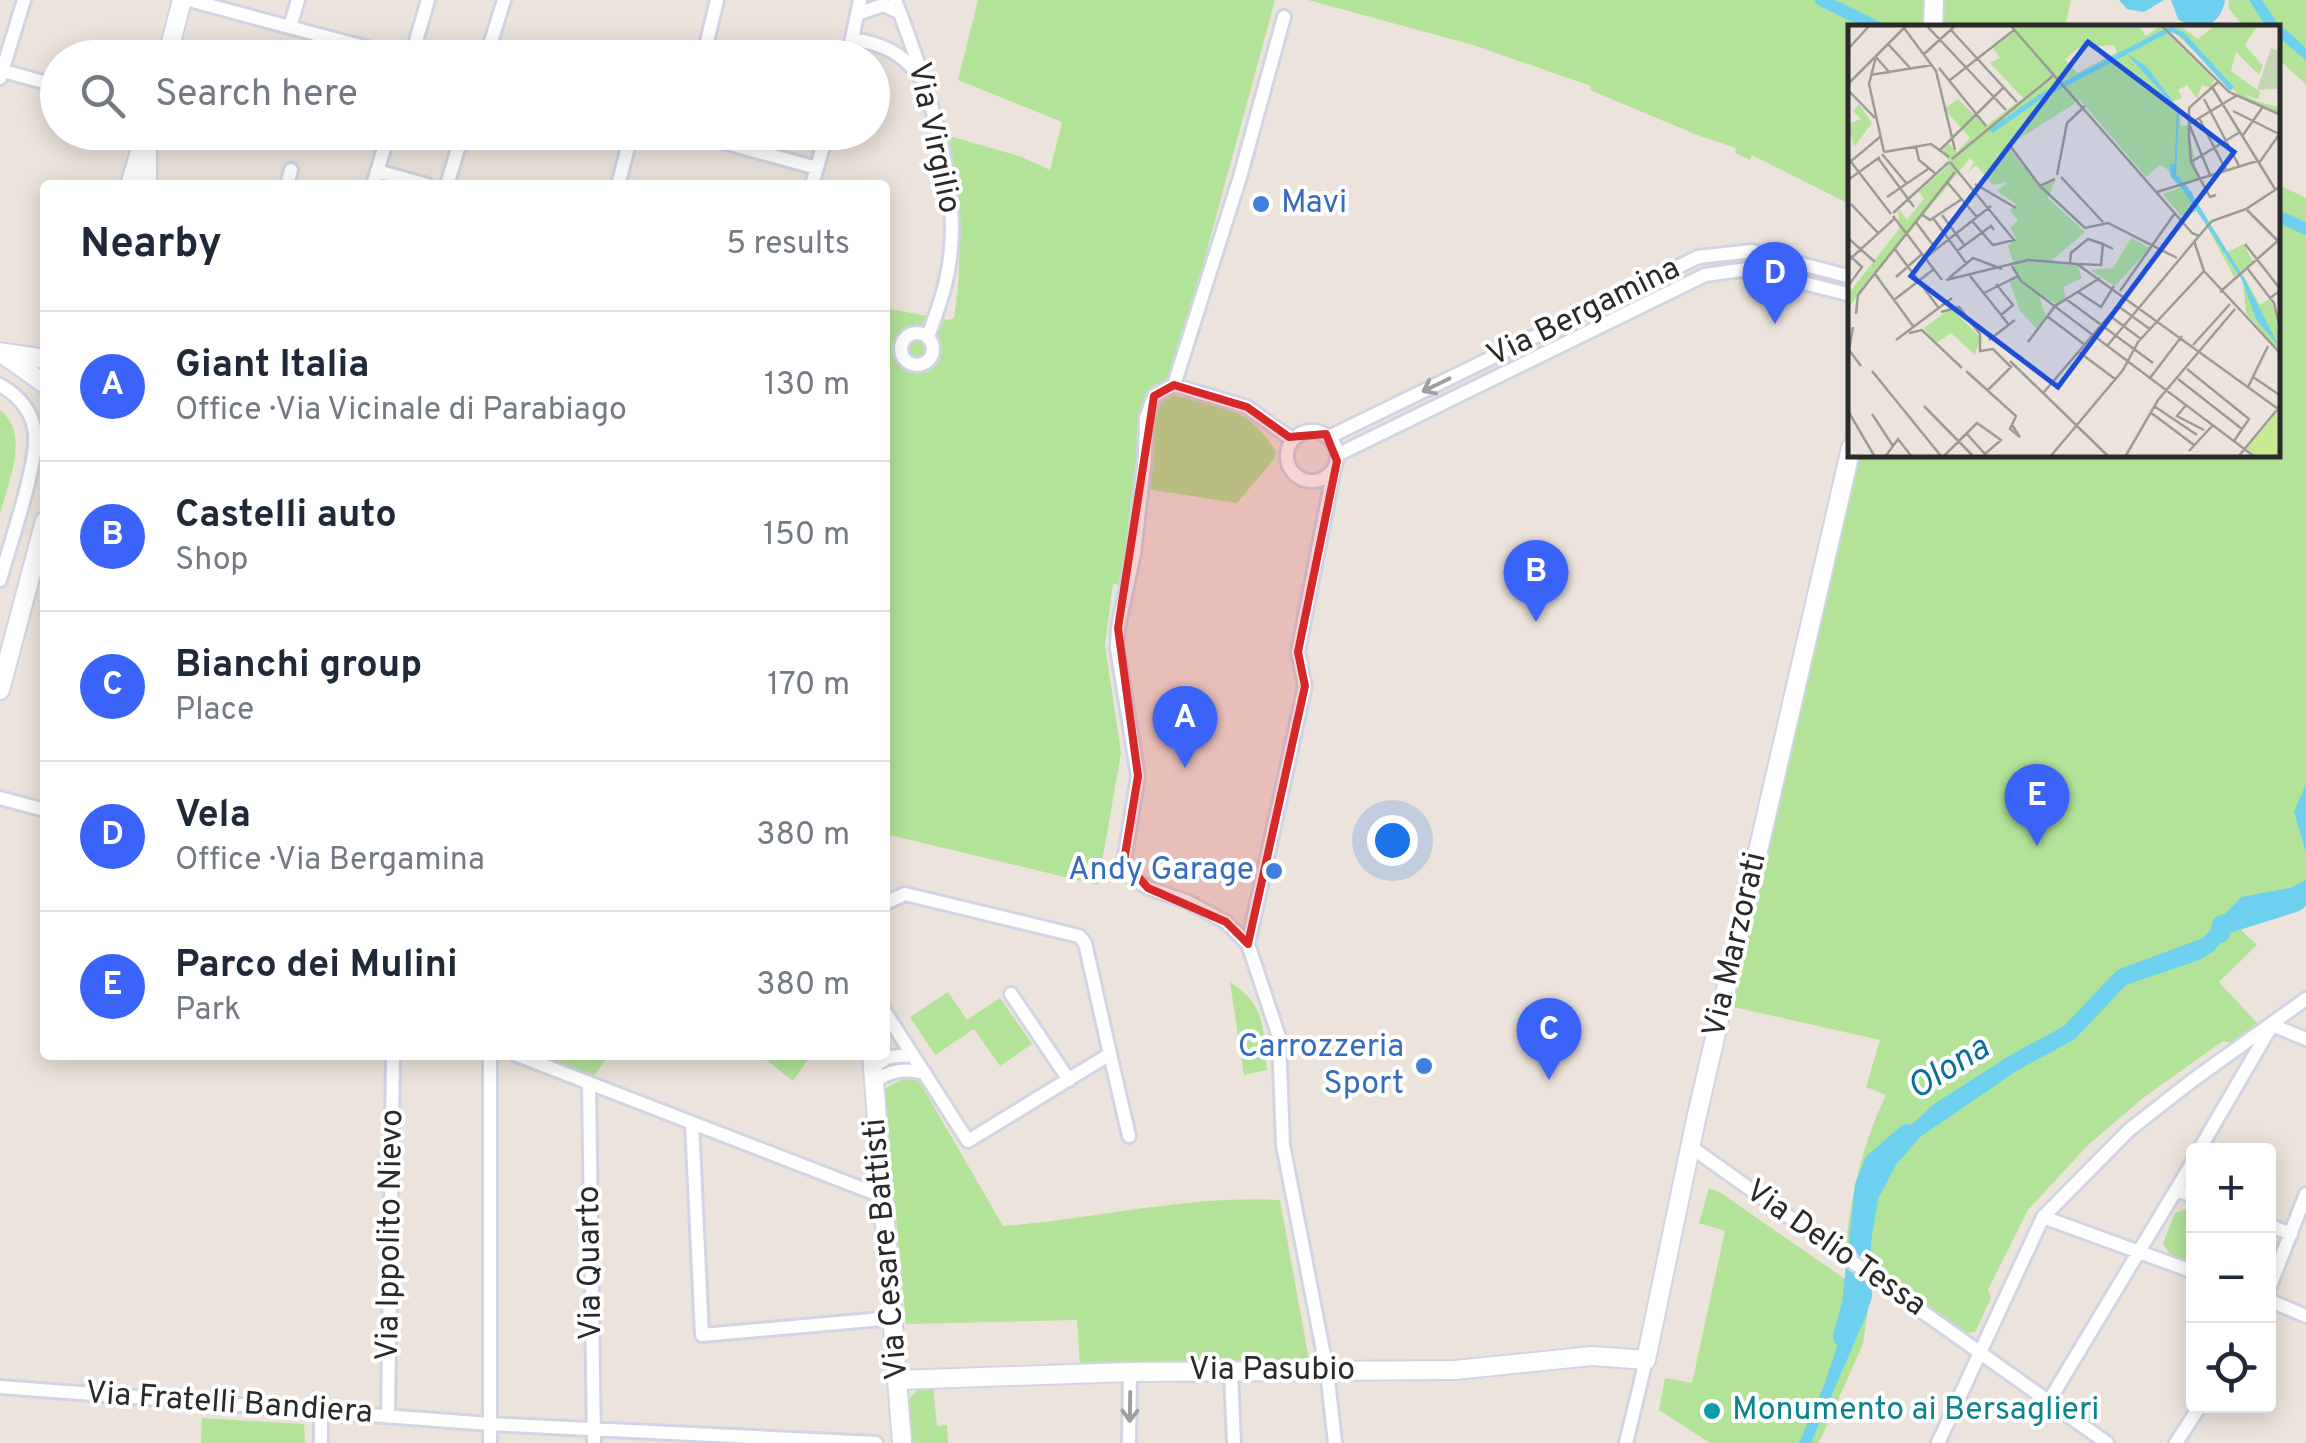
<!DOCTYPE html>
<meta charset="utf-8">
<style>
body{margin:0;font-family:Overpass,sans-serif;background:#f6f6f7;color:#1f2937}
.controls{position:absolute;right:30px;bottom:30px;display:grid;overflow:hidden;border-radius:10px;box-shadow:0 5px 25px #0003}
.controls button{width:90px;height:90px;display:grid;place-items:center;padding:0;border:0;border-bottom:2px solid #e0e1e3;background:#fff;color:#1f2937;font:50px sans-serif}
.you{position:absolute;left:1392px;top:840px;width:35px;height:35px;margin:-25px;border:8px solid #fff;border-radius:50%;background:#1a73e8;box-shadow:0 0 0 15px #1a73e833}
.badge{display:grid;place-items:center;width:65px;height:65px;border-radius:50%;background:#3a63fa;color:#fff;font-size:32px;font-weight:700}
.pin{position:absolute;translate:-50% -82px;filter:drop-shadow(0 2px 5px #0008)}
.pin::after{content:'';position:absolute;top:52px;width:35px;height:30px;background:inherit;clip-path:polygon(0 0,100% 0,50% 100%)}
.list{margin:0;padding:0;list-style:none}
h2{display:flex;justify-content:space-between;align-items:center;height:130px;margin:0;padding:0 40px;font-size:42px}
h2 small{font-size:32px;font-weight:400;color:#747a83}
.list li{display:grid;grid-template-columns:65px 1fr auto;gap:30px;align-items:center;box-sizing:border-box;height:150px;padding:0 40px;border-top:2px solid #e0e1e3}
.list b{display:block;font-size:38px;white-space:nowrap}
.list p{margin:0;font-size:32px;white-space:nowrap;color:#747a83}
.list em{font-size:32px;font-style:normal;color:#747a83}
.icon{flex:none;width:55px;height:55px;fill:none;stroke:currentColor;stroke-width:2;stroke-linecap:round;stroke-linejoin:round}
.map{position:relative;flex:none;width:2306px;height:1443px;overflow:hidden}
.search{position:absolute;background:#fff;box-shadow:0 5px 25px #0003;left:40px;top:40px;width:850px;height:110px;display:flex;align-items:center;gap:25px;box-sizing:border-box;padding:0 35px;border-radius:55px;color:#747a83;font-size:38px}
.panel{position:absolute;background:#fff;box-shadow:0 5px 25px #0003;left:40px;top:180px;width:850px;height:880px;border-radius:10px}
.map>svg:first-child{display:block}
.green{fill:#b3e398}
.water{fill:#6ed0ef}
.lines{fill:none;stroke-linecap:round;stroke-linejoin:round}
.canal{stroke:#6ed0ef;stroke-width:12}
.river{stroke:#6ed0ef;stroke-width:20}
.street-casing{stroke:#d1d5e3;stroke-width:18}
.secondary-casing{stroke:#d1d5e3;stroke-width:22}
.street{stroke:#fff;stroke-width:12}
.secondary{stroke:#fff;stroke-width:18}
.oneway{stroke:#9f9f9f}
.marked{fill:#d62828;fill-opacity:0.2;stroke:#d62828;stroke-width:8;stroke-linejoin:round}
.shop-dot{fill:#3f7fe0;stroke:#fff;stroke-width:4}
.culture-dot{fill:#0f9aa8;stroke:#fff;stroke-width:4}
.labels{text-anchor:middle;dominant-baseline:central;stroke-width:8;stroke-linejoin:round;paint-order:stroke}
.street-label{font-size:32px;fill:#2a2a2a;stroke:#fff}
.shop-label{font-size:32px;fill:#366cbe;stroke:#fff;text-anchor:end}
.culture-label{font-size:32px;fill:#0d838f;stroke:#fff;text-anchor:start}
.water-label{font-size:35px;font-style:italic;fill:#0d6e9b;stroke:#fff}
.inset-river{fill:none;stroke:#6ed0ef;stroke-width:5}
.inset-road{fill:none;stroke:#9e9a95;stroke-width:2.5}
.view{fill:#1d4ed8;fill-opacity:0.15;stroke:#1d4ed8;stroke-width:5}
.inset-edge{fill:none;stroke:#2a2a2a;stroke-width:5}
</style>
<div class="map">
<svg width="2306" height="1443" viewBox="0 0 2306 1443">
<rect width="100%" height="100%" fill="#ece4dc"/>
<path class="green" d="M978 0H1275L1168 393C1217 409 1247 402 1276 452L1274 459 1237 503 1140 488 1126 568 1119 585 1113 584 1105 645 1121 753 1098 885 885 834V308L948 320 954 318C964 255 960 198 946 135L1022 157 1050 170 1062 122 958 80Z
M1308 0H2071L2065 27 1851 28V205L1752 155 1750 160 1735 153 1736 148 1697 135 1590 90 1591 86 1473 45Z
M2229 0H2306V84L2279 60 2278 28 2244 27 2229 9Z
M2279 185 2306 198V905L2282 914 2243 921 2241 930 2257 945 2219 982 2260 1026 2231 1043 2223 1041 2143 1098 2087 1146 2028 1210 1988 1290 1991 1298 1975 1332 1963 1333 1871 1287 1863 1344 1819 1443H1710L1659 1410 1665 1378 1692 1383 1725 1231 1699 1223 1709 1188 1721 1193 1845 1279C1845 1217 1859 1151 1886 1095L1866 1087 1880 1040 1733 1007 1856 455H2278Z
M0 410C31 434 8 482 0 515Z
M1230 982C1267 1005 1263 1031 1267 1070L1244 1075Z
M948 992 967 1020 1000 998 1032 1044 1000 1066 974 1029 935 1055 910 1017Z
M536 1055H609L594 1076Z
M760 1055H811L793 1081Z
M907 1077 919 1081 1003 1226C1095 1219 1188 1195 1280 1200L1310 1365H1080L1077 1320 906 1324 884 1089Z
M2189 1208 2193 1210V1263L2170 1254 2163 1243 2175 1213Z
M933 1385 937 1426 947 1425 948 1443H912L908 1400 920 1387Z
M202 1418 304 1424 305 1443H201Z"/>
<path class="water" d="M2119 0H2164L2144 12 2127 9Z
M2171 0H2225C2221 26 2199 34 2178 19Z
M2249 0H2262L2276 21 2306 48V60L2279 38 2278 28 2266 27Z
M2306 784V852L2294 812Z
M2306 880V898L2259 905 2248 910 2214 951 2199 960 2126 985 2075 1039 2018 1070 1920 1137 1896 1165 1878 1199 1871 1242 1872 1297 1865 1318 1811 1443H1799L1824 1385 1856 1293 1859 1276 1857 1242 1864 1197 1872 1173 1895 1140 1934 1104 2009 1056 2064 1026 2117 970 2203 938 2241 897 2290 888Z"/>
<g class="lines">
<path class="canal" d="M1821 0 1879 28
M2278 216 2306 229"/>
<path class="river" d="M2220 933 2222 925 2295 902 2306 894
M1843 1337 1852 1304 1865 1186 1874 1163 1907 1134"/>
<defs>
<path id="street" d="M189 0 405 58
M895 0C921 67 958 176 951 247 949 279 939 307 928 336
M857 14 883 5 899 12
M1284 17 1240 177 1174 385 1247 407 1293 440
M290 27 298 0
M853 39C882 44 902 52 920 77
M411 58 428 0
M486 58 504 0
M703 58 717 0
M848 58 860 0
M0 70 58 86
M0 78 24 0
M686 132 817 168
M377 171 427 185
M287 185 291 170
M373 185 389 132
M447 185 463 132
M618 185 632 132
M812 185 827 132
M901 349a16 16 0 1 1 32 0a16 16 0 1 1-32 0Z
M0 385C19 396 33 412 35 434 38 464 9 547 0 580
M1174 385 1154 396 1146 418 1145 457 1134 553 1118 628 1117 648 1138 776 1124 861 1131 877 1148 888 1186 901 1226 922 1248 944 1279 1037 1283 1145 1327 1371 1335 1443
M1287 456a25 25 0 1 1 50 0a25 25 0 1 1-50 0Z
M1329 437 1698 257 1752 251 1851 277
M1337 455 1705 275 1748 269 1851 295
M0 798 45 810
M885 903 905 894 1079 936 1085 943 1110 1054
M1248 944 1305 686 1298 652 1334 469
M1011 994 1069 1080
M885 1012 968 1141 1110 1054 1129 1136
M517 1055 884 1197
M873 1067 888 1057 913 1055
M874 1082C890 1070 905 1068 925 1073
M589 1083 594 1443
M692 1123 702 1335 893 1318
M1691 1147 2107 1443
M2199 1150 2272 1025 2306 1039
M2176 1190 2194 1196
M2043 1217 2194 1272
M2268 1225 2291 1234
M2268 1291 2306 1194
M2268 1300 2306 1316
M1231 1372 1234 1443
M0 1387 490 1424 876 1443
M2049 1401 2194 1160
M321 1411V1443
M388 1415 393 1055
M490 1443V1055
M1129 1443 1130 1372
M1626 1443 1646 1360
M1938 1443 2043 1217 2129 1130 2193 1080 2306 999
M2176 1443 2200 1406"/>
<path id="secondary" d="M1933 28 1934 0
M167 58 182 0
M147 151V185
M130 185 146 132
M0 352 45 384
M5 353 45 359
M0 690 45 521
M872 1055 902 1443
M898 1380 1130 1372 1455 1370 1592 1356 1646 1360 1695 1124 1851 448"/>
</defs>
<use href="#street" class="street-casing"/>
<use href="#secondary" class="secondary-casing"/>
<use href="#street" class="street"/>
<use href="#secondary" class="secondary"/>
</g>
<defs><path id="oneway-shaft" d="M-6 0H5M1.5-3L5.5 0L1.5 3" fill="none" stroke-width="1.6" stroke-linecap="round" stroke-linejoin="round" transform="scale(2.5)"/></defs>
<g class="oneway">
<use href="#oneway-shaft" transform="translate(1436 385) rotate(154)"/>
<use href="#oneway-shaft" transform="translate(1130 1407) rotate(91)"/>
</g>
<path class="marked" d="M1174 385 1247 407 1289 437 1326 434 1337 461 1298 652 1305 686 1248 944 1226 922 1148 888 1124 861 1138 776 1118 628 1154 396Z"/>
<g class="shop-dot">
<circle cx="1261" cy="204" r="10"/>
<circle cx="1274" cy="871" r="10"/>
<circle cx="1424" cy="1066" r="10"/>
</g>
<circle class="culture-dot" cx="1712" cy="1411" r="10"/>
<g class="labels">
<g class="street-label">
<text transform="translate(933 138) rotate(78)">Via Virgilio</text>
<text transform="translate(1584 313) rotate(-26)">Via Bergamina</text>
<text transform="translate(1736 945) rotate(-77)">Via Marzorati</text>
<text transform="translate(391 1235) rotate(-89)">Via Ippolito Nievo</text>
<text transform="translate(887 1249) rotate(-95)">Via Cesare Battisti</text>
<text transform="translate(1835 1249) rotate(35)">Via Delio Tessa</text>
<text transform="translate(591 1263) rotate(-91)">Via Quarto</text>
<text x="1272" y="1371">Via Pasubio</text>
<text transform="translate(229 1404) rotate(4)">Via Fratelli Bandiera</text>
</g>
<g class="shop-label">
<text x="1281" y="204" text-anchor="start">Mavi</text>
<text x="1254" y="871">Andy Garage</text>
<text x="1404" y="1048">Carrozzeria<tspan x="1404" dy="37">Sport</tspan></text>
</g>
<g class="culture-label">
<text x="1732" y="1411">Monumento ai Bersaglieri</text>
</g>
<g class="water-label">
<text transform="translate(1949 1069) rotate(-32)">Olona</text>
</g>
</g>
<g transform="translate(1848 25)">
<rect width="432" height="432" fill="#ece4dc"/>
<path d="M163 0H290L298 11 312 1 366 55 363 63 354 60 349 74 339 60 330 65 334 73 323 77 331 81 333 101 340 100 350 153 338 160 379 227 396 219 405 237 386 252 351 186 333 191 315 169 334 162 319 144 312 140 298 152 232 75 160 121 192 162 207 156 200 173 237 207 202 237 230 241 234 253 215 262 218 273 209 279 191 271 198 291 189 304 172 286 161 255 170 251 160 221 168 213 162 203 170 196 162 185 168 179 149 166 160 157 145 160 128 140 119 149 126 138 122 133 0 283V269L51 204 50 183 59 195 76 174 71 167 102 139 95 125 100 118 109 127 122 113 96 84 110 74 138 101 175 73 142 38 152 33 145 23 167 6ZM266 20 269 27 229 48 217 34 231 23ZM319 0 332 1 350 14 367 0H410L397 20 415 41 411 50 388 27 383 46 412 67 410 74 394 69 414 78 432 82V89L395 74ZM11 79 24 98 6 122 0 99 13 94 5 86ZM283 213 302 223 267 261 242 245 265 243ZM394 248 412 280 421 274 427 283 432 328 398 288ZM103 283 132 312 127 330 103 308 88 318 76 303Z" fill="#b3e398" fill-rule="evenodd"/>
<path d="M423 23 432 27V64L409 65Z" fill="#c5d6b3"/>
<path d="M429 387 432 432H409L399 424Z" fill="#c8ea93"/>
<path d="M279 29 298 41 331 84 328 151 340 163 396 253 432 323 408 294 394 255 326 151 329 84Z" fill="#6ed0ef"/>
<path class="inset-river" d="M143 106 192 72 322 4 334 9 384 64M325 139V150L343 170"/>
<path class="inset-road" d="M78 0 158 85M162 0 344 208 351 211 364 196 398 184 433 161M313 0 381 67 433 90M56 3 88 46 107 125M103 5 169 77M40 19 63 44M0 24 22 0M76 29 108 0M91 43 138 101M22 50 84 40M102 55 166 5M0 59 59 0M364 62 427 164M0 65 27 93M356 74 391 141M385 86 433 110M351 93 378 145M395 110 414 83M68 122 71 135 88 149M163 122 192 161 207 154M92 125 155 63M36 127 21 59 28 32 42 48M36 127 83 119 101 132M34 129 59 159M0 133 43 189M30 133 66 182M104 134 206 50M2 137 32 112M102 137 166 215 145 220 124 196M343 137 392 107M411 138 433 107M209 150 219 98 237 81M362 150 341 99 388 71M213 152 255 197M0 155 32 132M99 157 129 192M127 159 168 183M192 161 237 203 260 198 329 233M309 167 409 136M368 170 362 172 343 137 341 111V83L370 57M39 172 80 144M3 179 30 208M399 185 432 218M45 188 101 137M73 189 82 195 114 174M94 190 117 221M45 191 94 255M85 193 118 238M67 196 88 224M0 213 27 237M346 216 356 246M397 219 433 265 422 273M46 223 90 282M109 226 143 201 146 205M0 229 14 242 0 261M77 233 143 181M0 236 46 194M222 238 223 228 240 214 255 219M231 239 253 240 255 219 265 224M164 241 173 256 407 432M399 243 426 278 433 308M356 246 433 329M27 249 65 301M122 251 161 300M48 252 74 229M101 253 125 233 154 244M98 255 180 235 229 239 433 386M148 259 165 280 153 290M272 266 327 188M230 267 253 282 266 261M372 267 433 213M136 268 170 251M218 274 305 338M46 275 86 244M270 281 303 305M93 287 111 282 132 309V326L145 324 163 342 140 365M8 289 10 270 107 147M199 291 237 320M262 291 293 314M5 302 1 325 13 341M61 308 74 305 114 343M48 315 104 273M141 315 167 295M180 317 207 281 252 253M345 320 382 279M259 321 351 211M231 327 267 354M162 336 261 432M339 344 401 394 386 416M24 346 93 431M118 346 168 391 162 404 172 412 164 400M405 352 433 371M302 353 334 311M330 354 394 404M400 362 420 321M196 367 279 270M338 380 329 391 356 405M76 381 126 432M306 381 349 410M0 386 27 432M302 387 346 420M24 389 45 421M341 426 365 400M37 432 50 414 64 432M95 432 129 398 153 415 137 429 119 409M202 432 275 345 290 317 356 246M277 432 310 375 387 284M390 432 433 380"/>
<path class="view" d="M240 17 386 127 210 362 63 251Z"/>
<rect width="432" height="432" class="inset-edge"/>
</g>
</svg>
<div class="controls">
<button>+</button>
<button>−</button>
<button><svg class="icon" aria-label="locate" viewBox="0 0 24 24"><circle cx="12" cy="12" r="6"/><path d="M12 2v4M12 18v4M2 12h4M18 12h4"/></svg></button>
</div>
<div class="you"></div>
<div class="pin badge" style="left:1185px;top:768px">A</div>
<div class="pin badge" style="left:1536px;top:622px">B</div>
<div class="pin badge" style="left:1549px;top:1080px">C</div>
<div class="pin badge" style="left:1775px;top:324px">D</div>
<div class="pin badge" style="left:2037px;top:846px">E</div>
<div class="search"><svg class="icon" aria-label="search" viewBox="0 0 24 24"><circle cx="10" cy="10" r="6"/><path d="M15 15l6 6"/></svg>Search here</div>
<section class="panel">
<h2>Nearby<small>5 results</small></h2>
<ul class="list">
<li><span class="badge">A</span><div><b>Giant Italia</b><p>Office · Via Vicinale di Parabiago</p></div><em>130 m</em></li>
<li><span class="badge">B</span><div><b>Castelli auto</b><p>Shop</p></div><em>150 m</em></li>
<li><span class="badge">C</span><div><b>Bianchi group</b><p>Place</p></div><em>170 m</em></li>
<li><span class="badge">D</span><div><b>Vela</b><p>Office · Via Bergamina</p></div><em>380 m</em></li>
<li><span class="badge">E</span><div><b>Parco dei Mulini</b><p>Park</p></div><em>380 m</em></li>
</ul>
</section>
</div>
